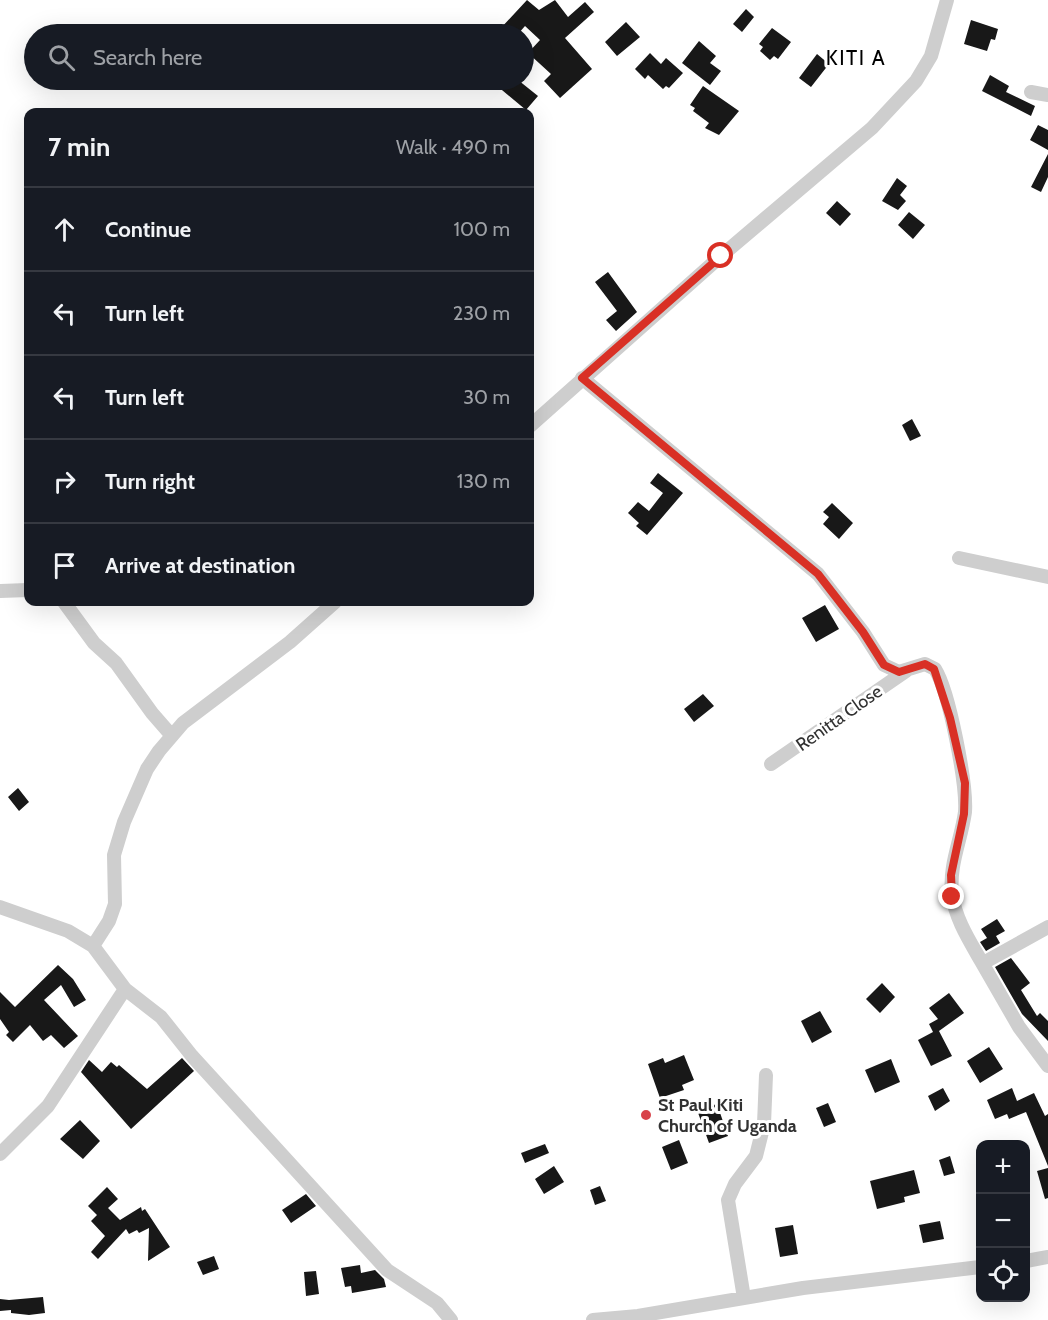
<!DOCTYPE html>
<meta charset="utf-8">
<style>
body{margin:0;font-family:Cabin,sans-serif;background:#20242c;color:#f1f3f6}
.controls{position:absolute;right:18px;bottom:18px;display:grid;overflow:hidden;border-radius:12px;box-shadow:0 6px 24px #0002}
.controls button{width:54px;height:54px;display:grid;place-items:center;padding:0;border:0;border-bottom:2px solid #363941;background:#171b24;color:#f1f3f6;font:30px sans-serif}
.stop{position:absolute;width:18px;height:18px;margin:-14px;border:4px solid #d93025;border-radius:50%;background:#fff}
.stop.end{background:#d93025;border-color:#fff;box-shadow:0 2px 6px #0008}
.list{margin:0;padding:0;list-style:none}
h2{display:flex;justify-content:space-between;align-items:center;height:78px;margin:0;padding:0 24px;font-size:26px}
h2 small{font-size:20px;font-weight:400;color:#9ea1a6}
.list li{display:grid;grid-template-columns:39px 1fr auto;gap:18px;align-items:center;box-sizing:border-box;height:84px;padding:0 24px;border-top:2px solid #363941}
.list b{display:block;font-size:22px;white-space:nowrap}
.list em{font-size:20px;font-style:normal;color:#9ea1a6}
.icon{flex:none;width:33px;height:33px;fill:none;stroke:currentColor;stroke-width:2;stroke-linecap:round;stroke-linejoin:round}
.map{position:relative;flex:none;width:1048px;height:1320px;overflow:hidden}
.search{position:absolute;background:#171b24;box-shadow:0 6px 24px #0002;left:24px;top:24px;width:510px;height:66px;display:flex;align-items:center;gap:15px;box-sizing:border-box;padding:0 21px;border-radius:33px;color:#9ea1a6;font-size:22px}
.panel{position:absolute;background:#171b24;box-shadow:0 6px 24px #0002;left:24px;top:108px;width:510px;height:498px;border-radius:12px}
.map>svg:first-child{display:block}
.building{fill:#181818}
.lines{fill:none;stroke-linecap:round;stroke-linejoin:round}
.minor{stroke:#cecece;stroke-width:14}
.route{stroke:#d93025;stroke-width:8}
.poi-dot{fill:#d8434a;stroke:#fff;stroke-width:2}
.labels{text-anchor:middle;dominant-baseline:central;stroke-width:6;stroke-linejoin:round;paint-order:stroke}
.street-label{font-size:18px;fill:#313131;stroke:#fff}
.poi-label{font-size:18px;font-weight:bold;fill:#313131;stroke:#fff;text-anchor:start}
.quarter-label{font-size:21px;letter-spacing:1.5px;fill:#000;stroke:#fff}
</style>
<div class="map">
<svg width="1048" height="1320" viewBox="0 0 1048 1320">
<rect width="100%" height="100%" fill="#fff"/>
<path class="building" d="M527 0 539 10 555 0 568 17 585 2 594 12 565 38 592 69 560 98 544 81 551 74 528 53 540 40 525 26 518 34H507L500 29Z
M746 9 754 17 742 32 733 24Z
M971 20 998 29 995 40 991 39 987 51 964 44Z
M626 22 640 37 617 56 605 42Z
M772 28 791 42 778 59 774 56 770 60 760 51 763 47 759 44Z
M699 41 716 56 710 63 721 71 710 85 682 63Z
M650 53 661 64 666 58 683 73 669 88 666 86 663 89 648 75 645 79 635 69Z
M817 54 829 64 811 87 799 78Z
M990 75 1009 86 1006 92 1035 106 1031 116 982 91Z
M490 80H518L538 96 526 110Z
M703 86 739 111 719 135 705 128 709 123 693 111 695 108 690 105Z
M1038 125 1048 130V150L1030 140Z
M1048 154V177L1041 192 1031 187Z
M897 178 907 186 900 195 906 201 898 210 882 201Z
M837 201 851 214 840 226 826 213Z
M909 212 925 225 913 239 898 225Z
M608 272 637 312 616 331 606 320 617 311 595 282Z
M912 419 921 436 910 441 902 425Z
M658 473 683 493 647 535 636 526 639 523 628 513 638 502 649 511 663 493 650 483Z
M832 503 853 523 839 539 823 524 829 517 823 512Z
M825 605 839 629 816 642 802 618Z
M703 694 714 706 694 722 684 709Z
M18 788 29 802 19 811 8 797Z
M997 919 1005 931 996 936 1000 943 986 951 980 942 987 938 981 929Z
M1011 958 1030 983 1021 990 1037 1016 1040 1013 1048 1021V1041L1022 1014 995 967Z
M58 965 73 979 86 1000 74 1007 61 985 44 1000 78 1036 64 1048 51 1035 43 1041 30 1025 13 1042 6 1035 9 1032 0 1019V992L15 1007Z
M882 983 895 997 880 1013 866 999Z
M949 993 964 1013 939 1031 952 1056 931 1066 918 1040 933 1032 929 1024 938 1019 929 1008Z
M820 1011 832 1032 812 1043 801 1021Z
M989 1047 1003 1069 980 1083 967 1061Z
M684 1055 694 1080 682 1085 684 1090 660 1098 648 1064 663 1058 665 1063Z
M182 1058 194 1071 131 1129 81 1072 89 1060 102 1072 111 1062 117 1067 119 1065 147 1089Z
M891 1059 900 1082 875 1093 865 1070Z
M943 1088 950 1101 935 1111 928 1096Z
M1012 1088 1017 1101 1034 1093 1045 1116 1048 1114V1166L1026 1112 1009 1119 1007 1114 995 1119 987 1100Z
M828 1103 836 1122 824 1127 816 1108Z
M717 1104 728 1136 709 1143 697 1110Z
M80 1120 100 1141 83 1159 60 1139Z
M679 1140 688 1163 671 1170 662 1147Z
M545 1144 549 1153 525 1163 521 1153Z
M950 1156 955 1173 944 1176 939 1160Z
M554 1166 564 1182 544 1194 535 1179Z
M1048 1168V1198L1045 1199 1037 1171Z
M914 1170 920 1193 904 1197 905 1202 877 1209 870 1181Z
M600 1186 606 1201 595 1205 590 1190Z
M107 1187 118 1199 108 1208 120 1220 141 1207 142 1211 145 1209 170 1247 148 1261 149 1228 139 1233 137 1230 129 1234 126 1229 98 1259 91 1252 105 1236 91 1221 97 1215 88 1206Z
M306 1194 316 1206 291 1223 282 1210Z
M940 1221 944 1239 923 1243 919 1225Z
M793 1225 798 1254 780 1257 775 1228Z
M214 1256 219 1269 203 1275 197 1262Z
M360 1265 361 1273 375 1270 384 1279 386 1287 352 1293 351 1286 345 1287 341 1268Z
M316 1271 319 1294 306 1296 304 1272Z
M43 1297 45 1313 29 1315 11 1313V1310L0 1311V1299L9 1300Z"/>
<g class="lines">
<path class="minor" d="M1031 92 1048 95
M582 378 818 574 863 632 884 665 899 672 925 664 935 669C949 691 967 784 965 812 961 841 949 864 952 894 955 918 969 940 981 961L985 962 1048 927
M530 426 721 256 872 128 916 81 931 56 947 0
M959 558 1048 577
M0 591 28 590
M64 602 94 643 116 663 152 713 172 736
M771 764 906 671
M0 907 68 931 93 946 125 989 161 1017 192 1056 387 1270 437 1303 451 1320
M93 946 109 921 115 904 114 855 124 822 147 769 159 751 183 723 290 642 335 602
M981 961 1019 1027 1048 1066
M0 1154 48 1106 125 989
M1026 1261 1048 1257
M744 1298 728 1200 735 1184 756 1156 764 1124 766 1075
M593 1320 638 1316 803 1288 980 1267"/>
</g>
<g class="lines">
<path class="route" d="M721 256 582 378 818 574 863 632 884 665 899 672 925 664 934 669 950 718 965 783 964 814 951 875 952 897"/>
</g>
<circle class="poi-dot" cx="646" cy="1115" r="6"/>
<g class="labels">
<g class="street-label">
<text transform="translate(839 718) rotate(-35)">Renitta Close</text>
</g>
<g class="poi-label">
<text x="658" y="1105">St Paul Kiti<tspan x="658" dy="21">Church of Uganda</tspan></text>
</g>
<g class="quarter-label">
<text x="856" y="57">KITI A</text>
</g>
</g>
</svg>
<div class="controls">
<button>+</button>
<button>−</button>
<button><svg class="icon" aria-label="locate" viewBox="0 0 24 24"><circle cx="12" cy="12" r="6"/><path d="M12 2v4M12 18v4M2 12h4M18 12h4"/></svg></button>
</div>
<div class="stop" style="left:721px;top:256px"></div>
<div class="stop end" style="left:952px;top:897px"></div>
<div class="search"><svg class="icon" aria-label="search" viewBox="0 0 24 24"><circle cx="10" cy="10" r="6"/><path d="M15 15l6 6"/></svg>Search here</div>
<section class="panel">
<h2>7 min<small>Walk · 490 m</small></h2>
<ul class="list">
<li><svg class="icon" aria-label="ahead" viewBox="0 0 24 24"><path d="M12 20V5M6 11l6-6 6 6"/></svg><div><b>Continue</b></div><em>100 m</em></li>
<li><svg class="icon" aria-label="left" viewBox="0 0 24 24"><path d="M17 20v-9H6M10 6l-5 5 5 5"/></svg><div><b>Turn left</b></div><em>230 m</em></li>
<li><svg class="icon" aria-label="left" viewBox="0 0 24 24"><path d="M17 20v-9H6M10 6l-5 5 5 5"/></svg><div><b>Turn left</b></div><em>30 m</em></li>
<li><svg class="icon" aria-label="right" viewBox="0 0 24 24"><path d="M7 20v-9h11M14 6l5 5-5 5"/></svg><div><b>Turn right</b></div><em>130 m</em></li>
<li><svg class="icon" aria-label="arrive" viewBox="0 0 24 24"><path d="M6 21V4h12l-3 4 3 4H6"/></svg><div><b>Arrive at destination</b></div></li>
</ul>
</section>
</div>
